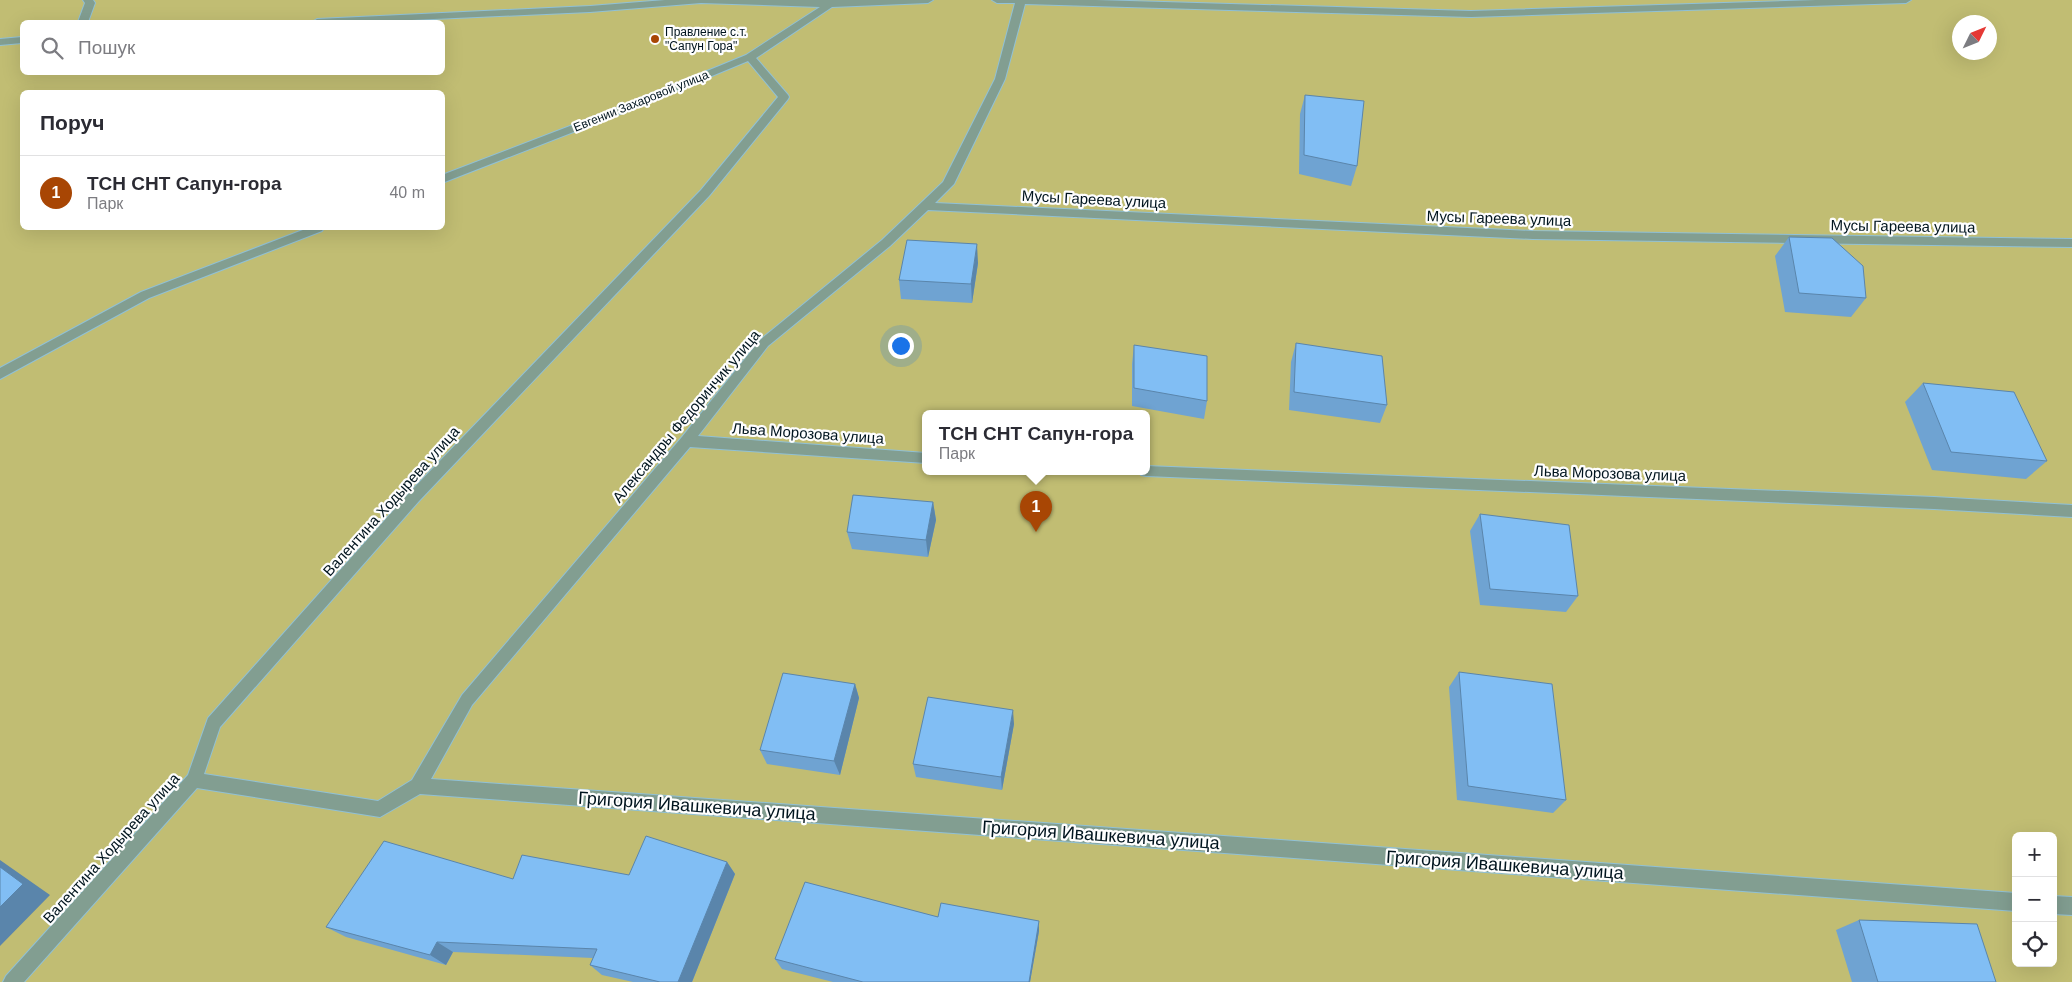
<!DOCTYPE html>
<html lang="uk">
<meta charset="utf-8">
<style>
body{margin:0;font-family:Helvetica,sans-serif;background:#f7f7f7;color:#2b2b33}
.controls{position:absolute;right:15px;bottom:15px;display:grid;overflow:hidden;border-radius:8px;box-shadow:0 5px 20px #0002}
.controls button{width:45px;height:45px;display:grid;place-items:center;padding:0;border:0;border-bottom:1px solid #e1e1e2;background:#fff;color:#2b2b33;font:25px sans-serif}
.compass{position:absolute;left:1952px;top:15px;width:45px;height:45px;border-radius:50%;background:#fff;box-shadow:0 5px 20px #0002;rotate:47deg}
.you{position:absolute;left:900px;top:345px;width:18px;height:18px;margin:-12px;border:4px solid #fff;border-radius:50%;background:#1a73e8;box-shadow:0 0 0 8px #1a73e833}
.badge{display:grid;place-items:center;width:32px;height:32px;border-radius:50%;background:#a84604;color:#fff;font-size:16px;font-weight:700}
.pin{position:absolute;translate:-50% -41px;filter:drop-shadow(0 1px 2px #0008)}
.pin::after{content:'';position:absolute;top:26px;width:18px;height:15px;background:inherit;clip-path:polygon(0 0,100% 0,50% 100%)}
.popup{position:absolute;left:922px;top:410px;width:228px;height:65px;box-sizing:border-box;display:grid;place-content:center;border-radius:8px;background:#fff;filter:drop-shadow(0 1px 4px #0005);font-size:16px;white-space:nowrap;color:#7c7c81}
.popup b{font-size:19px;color:#2b2b33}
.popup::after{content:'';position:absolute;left:50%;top:100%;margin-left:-10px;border:10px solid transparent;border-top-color:#fff}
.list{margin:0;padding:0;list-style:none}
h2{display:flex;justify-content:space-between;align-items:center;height:65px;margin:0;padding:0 20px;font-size:21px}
h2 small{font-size:16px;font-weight:400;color:#7c7c81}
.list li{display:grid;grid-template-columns:32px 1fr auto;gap:15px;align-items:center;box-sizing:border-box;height:75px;padding:0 20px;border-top:1px solid #e1e1e2}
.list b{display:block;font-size:19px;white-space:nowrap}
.list p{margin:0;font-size:16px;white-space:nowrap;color:#7c7c81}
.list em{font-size:16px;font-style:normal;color:#7c7c81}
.icon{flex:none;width:28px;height:28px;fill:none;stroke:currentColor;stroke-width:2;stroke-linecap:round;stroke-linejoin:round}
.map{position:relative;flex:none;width:2072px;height:982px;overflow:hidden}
.search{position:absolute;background:#fff;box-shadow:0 5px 20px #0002;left:20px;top:20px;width:425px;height:55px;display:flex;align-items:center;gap:12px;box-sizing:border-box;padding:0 18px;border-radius:8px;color:#7c7c81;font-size:19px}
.panel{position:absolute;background:#fff;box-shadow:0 5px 20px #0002;left:20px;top:90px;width:425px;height:140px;border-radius:8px}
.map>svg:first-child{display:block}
.green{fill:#c1bd73;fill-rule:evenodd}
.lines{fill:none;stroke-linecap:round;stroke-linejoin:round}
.service-casing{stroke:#90c1d6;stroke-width:2}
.service{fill:#829e91;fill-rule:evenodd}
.wall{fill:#6fa3d2}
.shaded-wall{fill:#5a85ab}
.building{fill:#81bef4;stroke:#5a85ab}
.poi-dot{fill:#a84604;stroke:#fefefe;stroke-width:2}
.labels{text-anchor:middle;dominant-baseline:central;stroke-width:4.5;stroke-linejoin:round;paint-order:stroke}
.far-poi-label{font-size:12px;fill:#00141e;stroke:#fefefe;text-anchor:start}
.far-street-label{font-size:12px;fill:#00141e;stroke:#fefefe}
.street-label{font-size:15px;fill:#00141e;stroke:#fefefe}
.near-street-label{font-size:18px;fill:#00141e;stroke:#fefefe}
</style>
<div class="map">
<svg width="2072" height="982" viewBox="0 0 2072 982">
<rect width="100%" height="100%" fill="#b0e7fe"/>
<path class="green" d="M0 0H2072V982H0ZM22 22H442V72H22ZM1960 22H1990V52H1960ZM22 92H442V228H22ZM926 413H1146V471H926ZM2016 836H2053V963H2016Z"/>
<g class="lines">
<defs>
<path id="service" d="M83 0H93L95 3 88 22H78L85 3Z
M665 0H933L928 3 832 7 756 58 788 95 789 97 788 99 709 196 419 501 220 727 204 774 378 801 412 780 462 695 682 437 760 340 882 240 943 182 995 79 1015 3H997L992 0H1096L1471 11 1816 0H1911L1906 3 1471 17 1025 4 1005 79 954 184 935 203 1533 231 2072 239V247L1533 239 928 210 890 246 768 346 698 436 926 453V463L690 447 472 705 431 779 2016 893V911L420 794 380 817 197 788 24 982H3L6 976 188 775 208 718 409 493 701 190 778 97 748 61 625 112 442 183V175L617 108 746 55 820 7 701 3 590 12 368 22H312L317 19 590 6Z
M22 37V43L0 45V39Z
M308 228H324L322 231 149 298 0 379V368L141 292Z
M1146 466 1934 497 2072 505V517L1934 509 1146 476 1141 475 1139 471H1146Z
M2053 896 2072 897V915L2053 914Z"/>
</defs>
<use href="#service" class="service-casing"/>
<use href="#service" class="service"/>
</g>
<path class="wall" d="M1305 95 1357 166 1351 186 1299 174 1300 114Z
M1789 237 1866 298 1851 317 1785 312 1775 256Z
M978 263 972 303 901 299 899 280Z
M1296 343 1387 405 1380 423 1289 410 1291 362Z
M1134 345 1207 401 1204 419 1132 406V364Z
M1923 383 2047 461 2026 479 1932 470 1905 402Z
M933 502 936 520 928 557 852 549 847 532Z
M1480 514 1578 596 1566 612 1480 605 1470 531Z
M1459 672 1566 800 1553 813 1457 800 1449 687Z
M855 684 859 698 840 775 767 764 760 750Z
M1014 724 1002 790 916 777 913 764Z
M727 862 735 874 692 982H633L602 975 590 965 593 958 453 952 446 965 346 937 326 927 513 879 629 875Z
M938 917 1039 931 1030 982H833L782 969 775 959Z
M1859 920 1996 982H1852L1836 930Z"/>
<path class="shaded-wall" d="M977 244 978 263 972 303 971 284Z
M933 502 936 520 928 557 926 540Z
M855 684 859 698 840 775 834 761Z
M1013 710 1014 724 1002 790 1001 777Z
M0 860 50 895 0 946Z
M727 862 735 874 692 982H678Z
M1039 921V931L1030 982H1029Z
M437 942 453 952 446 965 430 955Z"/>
<path class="building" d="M1305 95 1364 101 1357 166 1304 155Z
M1789 237 1832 238 1863 266 1866 298 1799 293Z
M907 240 977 244 971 284 899 280Z
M1296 343 1382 356 1387 405 1294 392Z
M1134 345 1207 356V401L1134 388Z
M1923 383 2014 392 2047 461 1951 452Z
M853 495 933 502 926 540 847 532Z
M1480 514 1569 525 1578 596 1490 589Z
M1459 672 1552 684 1566 800 1468 786Z
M783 673 855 684 834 761 760 750Z
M928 697 1013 710 1001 777 913 764Z
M646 836 727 862 678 982H660L590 965 597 949 437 942 430 955 326 927 384 841 513 879 522 855 629 875Z
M0 867 23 884 0 907Z
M805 882 938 917 941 903 1039 921 1029 982H863L775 959Z
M1859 920 1977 924 1996 982H1878Z"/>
<circle class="poi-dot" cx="655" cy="39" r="5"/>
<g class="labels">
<g class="far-poi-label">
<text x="665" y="32">Правление с.т.<tspan x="665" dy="14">"Сапун Гора"</tspan></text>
</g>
<g class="far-street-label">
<text transform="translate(641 101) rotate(-22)">Евгении Захаровой улица</text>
</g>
<g class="street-label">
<text transform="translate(1094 199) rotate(3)">Мусы Гареева улица</text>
<text transform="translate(1499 218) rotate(2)">Мусы Гареева улица</text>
<text transform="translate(1903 226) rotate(1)">Мусы Гареева улица</text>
<text transform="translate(686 416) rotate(-50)">Александры Федоринчик улица</text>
<text transform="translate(808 433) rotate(4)">Льва Морозова улица</text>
<text transform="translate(1610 473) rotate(2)">Льва Морозова улица</text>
<text transform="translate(391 501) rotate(-48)">Валентина Ходырева улица</text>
<text transform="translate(111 848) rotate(-48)">Валентина Ходырева улица</text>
</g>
<g class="near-street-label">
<text transform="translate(697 806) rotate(4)">Григория Ивашкевича улица</text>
<text transform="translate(1101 835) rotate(4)">Григория Ивашкевича улица</text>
<text transform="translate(1505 865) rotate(4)">Григория Ивашкевича улица</text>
</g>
</g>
</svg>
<div class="controls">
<button>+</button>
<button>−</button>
<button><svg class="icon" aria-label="locate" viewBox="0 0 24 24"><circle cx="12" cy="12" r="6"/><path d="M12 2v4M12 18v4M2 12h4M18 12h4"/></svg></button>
</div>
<svg class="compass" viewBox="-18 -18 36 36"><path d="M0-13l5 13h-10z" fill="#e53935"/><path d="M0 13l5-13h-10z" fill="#7c7c81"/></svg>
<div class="you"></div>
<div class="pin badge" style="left:1036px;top:532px">1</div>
<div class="popup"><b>ТСН СНТ Сапун-гора</b>Парк</div>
<div class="search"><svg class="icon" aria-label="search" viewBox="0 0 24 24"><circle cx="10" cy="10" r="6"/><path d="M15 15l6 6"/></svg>Пошук</div>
<section class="panel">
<h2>Поруч<small></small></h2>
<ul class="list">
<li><span class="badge">1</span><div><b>ТСН СНТ Сапун-гора</b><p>Парк</p></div><em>40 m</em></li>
</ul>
</section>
</div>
